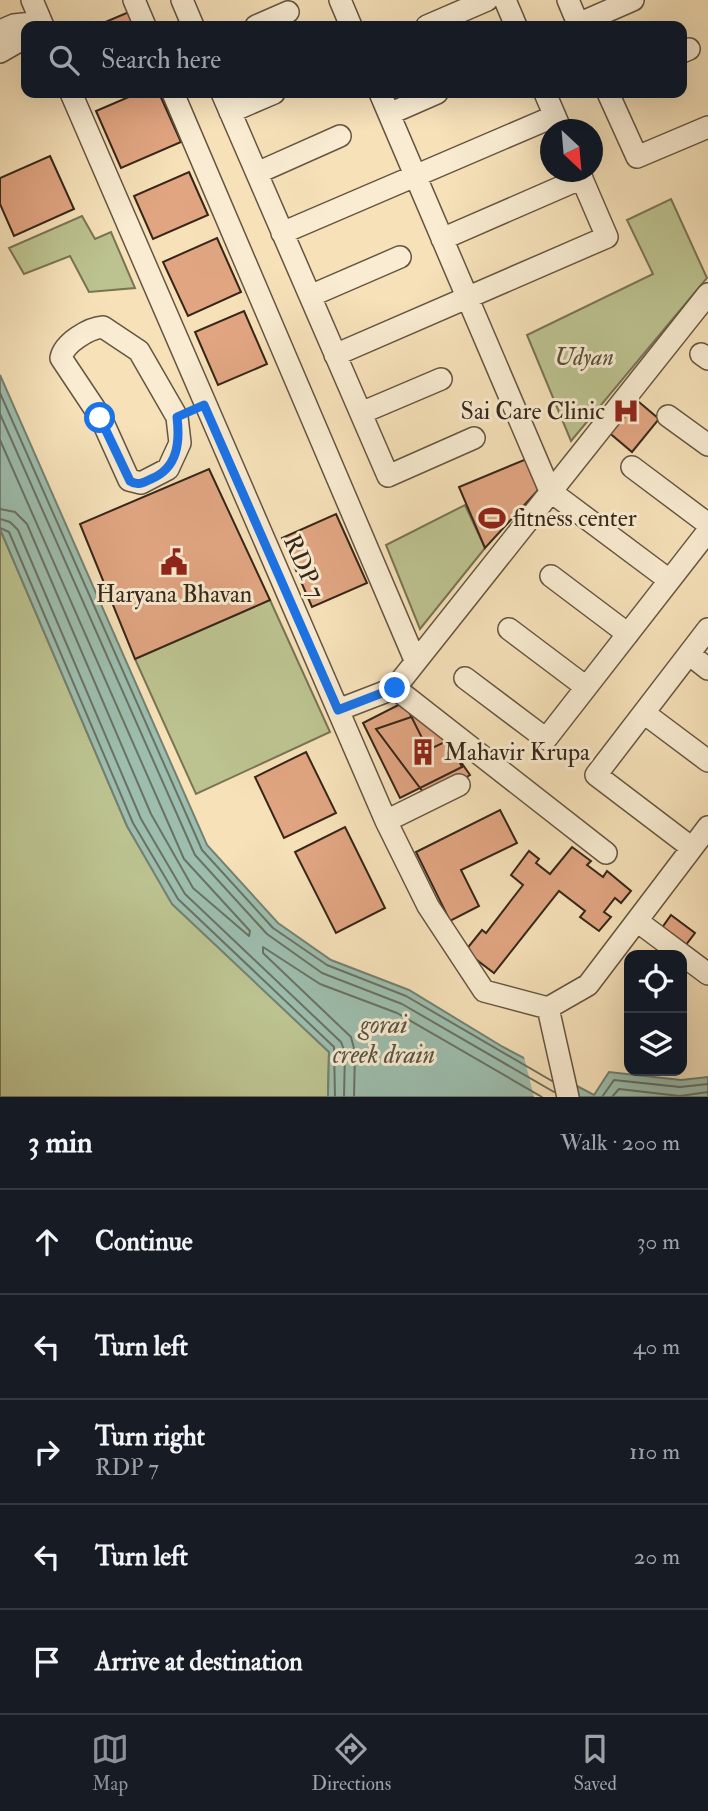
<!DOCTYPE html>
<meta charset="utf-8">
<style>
body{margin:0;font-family:"IM FELL Double Pica",serif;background:#242831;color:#f1f3f6}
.controls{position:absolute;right:21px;bottom:21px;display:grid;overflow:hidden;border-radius:14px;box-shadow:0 7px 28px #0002}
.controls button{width:63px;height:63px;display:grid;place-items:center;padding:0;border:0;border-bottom:2px solid #363941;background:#171b24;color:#f1f3f6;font:35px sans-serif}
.compass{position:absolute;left:540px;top:119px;width:63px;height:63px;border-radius:50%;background:#171b24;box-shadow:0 7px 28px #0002;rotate:154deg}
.stop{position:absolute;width:21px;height:21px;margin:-16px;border:5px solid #1a73e8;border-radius:50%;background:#fff}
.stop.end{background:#1a73e8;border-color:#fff;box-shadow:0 2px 7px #0008}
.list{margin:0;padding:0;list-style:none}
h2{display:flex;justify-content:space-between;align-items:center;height:91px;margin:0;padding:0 28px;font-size:30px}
h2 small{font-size:23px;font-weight:400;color:#9ea1a6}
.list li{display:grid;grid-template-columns:46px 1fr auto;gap:21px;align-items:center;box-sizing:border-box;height:105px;padding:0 28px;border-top:2px solid #363941}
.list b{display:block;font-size:26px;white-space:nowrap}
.list p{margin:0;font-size:23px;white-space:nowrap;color:#9ea1a6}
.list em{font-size:23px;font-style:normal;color:#9ea1a6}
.icon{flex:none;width:38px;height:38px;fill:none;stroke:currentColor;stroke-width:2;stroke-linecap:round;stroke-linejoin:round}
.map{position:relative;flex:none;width:708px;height:1097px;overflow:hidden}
.search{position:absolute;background:#171b24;box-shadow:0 7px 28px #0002;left:21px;right:21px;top:21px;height:77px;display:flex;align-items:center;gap:18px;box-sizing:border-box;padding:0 24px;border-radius:14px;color:#9ea1a6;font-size:26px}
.sheet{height:616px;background:#171b24}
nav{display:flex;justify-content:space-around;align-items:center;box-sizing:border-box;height:98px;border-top:2px solid #363941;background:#171b24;font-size:19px;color:#9ea1a6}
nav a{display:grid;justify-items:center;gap:4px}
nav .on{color:#8c9099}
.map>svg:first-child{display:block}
.green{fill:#bcc390;stroke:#797454;stroke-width:2}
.water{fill:#9dbeae;stroke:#748172;stroke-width:2}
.pier{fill:#f6e1b9}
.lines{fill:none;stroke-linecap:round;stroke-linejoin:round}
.shore{stroke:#6a7264;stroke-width:2}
.building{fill:#e1a582;stroke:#362619;stroke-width:2}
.minor-casing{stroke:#665541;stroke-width:24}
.minor{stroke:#f9ecd2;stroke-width:21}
.route{stroke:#1a73e8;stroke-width:9}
.labels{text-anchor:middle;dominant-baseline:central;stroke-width:6;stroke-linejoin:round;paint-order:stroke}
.park-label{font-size:24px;font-style:italic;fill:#584d37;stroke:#f9ecd2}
.poi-label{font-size:24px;fill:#362619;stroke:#f9ecd2;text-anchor:start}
.street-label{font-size:24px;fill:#362619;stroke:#f9ecd2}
.water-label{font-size:26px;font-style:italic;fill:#555446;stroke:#f9ecd2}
</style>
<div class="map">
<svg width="708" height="1097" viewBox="0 0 708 1097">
<rect width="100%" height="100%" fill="#f6e1b9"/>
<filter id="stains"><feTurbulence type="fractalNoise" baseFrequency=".00286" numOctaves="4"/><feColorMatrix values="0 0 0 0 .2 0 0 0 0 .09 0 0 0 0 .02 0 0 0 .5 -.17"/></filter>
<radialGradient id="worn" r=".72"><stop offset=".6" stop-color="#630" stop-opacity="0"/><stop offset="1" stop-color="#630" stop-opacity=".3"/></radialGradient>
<path class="green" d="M671 199 707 278 571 441 527 335 653 274 627 220Z
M82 216 95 239 111 232 135 288 89 292 70 256 24 274 9 248Z
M465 505 485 548 420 629 386 545Z
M0 529 127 826 173 904 329 1052 328 1097H0Z
M270 600 330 732 196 794 135 659Z"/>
<path class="water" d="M0 375 207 845 278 923 331 960 409 990 503 1047 594 1095 609 1072 681 1080 708 1077V1097H328L329 1052 172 904 127 826 0 529Z"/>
<path class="pier" d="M523 1053 576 1081 580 1097H534Z"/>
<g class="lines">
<path class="shore" d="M0 393 202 850 273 928 327 965 406 996 552 1081
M0 414 195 855 267 934 322 973 402 1004 554 1092
M0 440 184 859 250 931 249 936 193 888 151 814 27 524 15 512 0 509
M0 519 10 522 18 530 141 819 185 894 341 1042 345 1052 344 1097
M0 528 9 532 133 823 178 899 334 1047 335 1097
M354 1097 355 1052 351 1037 263 953V947L320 984 397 1013 542 1097
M602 1097 614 1080 680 1087 708 1084
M612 1097 619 1089 680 1096 708 1092"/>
</g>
<path class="building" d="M136 9 143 26H96Z
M138 93H159L181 142 121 168 96 111Z
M50 156 74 209 14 236 0 204V178Z
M189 172 208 215 153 239 134 196Z
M217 238 241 292 188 316 163 262Z
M244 311 267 364 218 385 195 332Z
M633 397 659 419 632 452 606 430Z
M529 458 540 488 485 548 459 487Z
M209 469 270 600 135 659 80 524Z
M336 514 367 583 312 607 282 538Z
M404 702 428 750 449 740 462 767 400 798 363 723Z
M426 712 470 775 429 800 376 729Z
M306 752 336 813 284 838 255 777Z
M500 810 517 843 461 870 479 906 450 921 416 852Z
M345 827 385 908 336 933 295 852Z
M572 847 591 861 587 865 603 877 607 871 631 891 621 903 615 898 604 912 611 917 599 931 580 917 585 911 559 891 494 973 465 951 482 930 486 933 523 885 511 875 529 851 539 859 536 863 550 874Z
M671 915 695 933 682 950 659 932Z"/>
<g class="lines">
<defs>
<path id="minor" d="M32 0 43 26
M134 0 145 26
M182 0 193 26
M340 0 351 26
M505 0 516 26
M568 0 579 26
M578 24 633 0
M256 26 288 12
M427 26 487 0
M0 31 14 25 41 22
M0 52 26 37
M682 52 689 49
M71 93 386 821 428 906 484 991 548 1008
M173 93 415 660
M222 93 388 476 474 438
M380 93 550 491 669 580
M545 93 560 128
M608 93 637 157 708 127
M230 112 274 93
M389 114 437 93
M257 173 340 136
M282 233 555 116
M442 239 582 178
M310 296 400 257
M103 327 139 351 177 417 180 443 168 469 141 483 129 480 101 418 61 358C64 343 89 328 103 327Z
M701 354 708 359
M335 355 607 237 579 172
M361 413 441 379
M668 416 708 445
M632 467 708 524
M551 576 628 634
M509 629 586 687
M689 654 708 669
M465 678 546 739 708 531
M395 688 606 853
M338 710 395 688 708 294
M644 713 708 761
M386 821 459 785
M692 848 596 775 708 629
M637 921 708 974
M548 1008 588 985 708 827
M548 1008 568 1097"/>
</defs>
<use href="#minor" class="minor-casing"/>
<use href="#minor" class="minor"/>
</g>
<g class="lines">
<path class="route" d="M100 418 130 481C137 486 143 483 151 479 178 468 180 442 177 417L204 405 338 710 395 688"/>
</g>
<defs>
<symbol id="hospital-bare" viewBox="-9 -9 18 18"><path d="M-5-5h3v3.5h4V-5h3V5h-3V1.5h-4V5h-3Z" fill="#8f2418" stroke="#f9ecd2" stroke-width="2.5" paint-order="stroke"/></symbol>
<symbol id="stadium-bare" viewBox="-9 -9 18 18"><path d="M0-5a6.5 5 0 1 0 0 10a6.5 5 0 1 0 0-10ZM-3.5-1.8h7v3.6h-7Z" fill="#8f2418" stroke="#f9ecd2" stroke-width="2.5" paint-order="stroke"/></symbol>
<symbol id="civic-bare" viewBox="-9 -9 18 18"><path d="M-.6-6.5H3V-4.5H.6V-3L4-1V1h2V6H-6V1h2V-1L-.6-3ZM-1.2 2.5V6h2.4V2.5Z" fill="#8f2418" stroke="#f9ecd2" stroke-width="2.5" paint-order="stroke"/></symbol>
<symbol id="building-bare" viewBox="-9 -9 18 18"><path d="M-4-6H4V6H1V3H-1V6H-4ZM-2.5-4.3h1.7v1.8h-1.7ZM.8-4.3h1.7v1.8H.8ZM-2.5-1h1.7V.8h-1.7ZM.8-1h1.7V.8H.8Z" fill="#8f2418" stroke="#f9ecd2" stroke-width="2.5" paint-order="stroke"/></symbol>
</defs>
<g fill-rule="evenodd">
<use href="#hospital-bare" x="607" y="392" width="38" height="38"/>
<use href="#stadium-bare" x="473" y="499" width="38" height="38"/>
<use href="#civic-bare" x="155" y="543" width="38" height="38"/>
<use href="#building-bare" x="404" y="733" width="38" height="38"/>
</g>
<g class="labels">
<g class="park-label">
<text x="584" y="357">Udyan</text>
</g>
<g class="poi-label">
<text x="605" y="411" text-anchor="end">Sai Care Clinic</text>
<text x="513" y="518">fitness center</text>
<text x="174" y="594" text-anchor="middle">Haryana Bhavan</text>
<text x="444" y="752">Mahavir Krupa</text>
</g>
<g class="street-label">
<text transform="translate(304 567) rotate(66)">RDP 7</text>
</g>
<g class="water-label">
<text x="384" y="1025">gorai<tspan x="384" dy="30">creek drain</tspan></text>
</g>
</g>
<rect width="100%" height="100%" filter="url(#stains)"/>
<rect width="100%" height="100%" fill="url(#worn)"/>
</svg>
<div class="controls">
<button><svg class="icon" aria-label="locate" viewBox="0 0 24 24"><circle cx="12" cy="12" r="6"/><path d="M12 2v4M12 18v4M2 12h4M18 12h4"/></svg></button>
<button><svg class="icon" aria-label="layers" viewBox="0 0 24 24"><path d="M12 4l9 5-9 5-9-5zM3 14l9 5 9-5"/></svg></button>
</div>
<svg class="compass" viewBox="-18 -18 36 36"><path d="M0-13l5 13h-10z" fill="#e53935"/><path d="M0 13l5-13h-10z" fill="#9ea1a6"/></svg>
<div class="stop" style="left:100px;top:418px"></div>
<div class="stop end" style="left:395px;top:688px"></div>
<div class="search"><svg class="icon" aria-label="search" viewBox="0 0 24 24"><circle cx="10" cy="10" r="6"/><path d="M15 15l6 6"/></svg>Search here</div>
</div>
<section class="sheet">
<h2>3 min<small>Walk · 200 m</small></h2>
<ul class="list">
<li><svg class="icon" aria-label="ahead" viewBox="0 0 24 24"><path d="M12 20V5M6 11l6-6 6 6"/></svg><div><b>Continue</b></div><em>30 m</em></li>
<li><svg class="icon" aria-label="left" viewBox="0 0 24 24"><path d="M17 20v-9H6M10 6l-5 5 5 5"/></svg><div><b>Turn left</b></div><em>40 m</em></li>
<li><svg class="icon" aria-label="right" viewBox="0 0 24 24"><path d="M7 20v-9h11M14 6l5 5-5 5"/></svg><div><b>Turn right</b><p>RDP 7</p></div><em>110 m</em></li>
<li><svg class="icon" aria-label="left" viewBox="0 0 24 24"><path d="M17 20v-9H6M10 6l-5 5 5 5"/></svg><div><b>Turn left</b></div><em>20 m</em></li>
<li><svg class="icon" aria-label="arrive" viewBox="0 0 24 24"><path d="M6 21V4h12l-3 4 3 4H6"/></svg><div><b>Arrive at destination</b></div></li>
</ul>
</section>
<nav>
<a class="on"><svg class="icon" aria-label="map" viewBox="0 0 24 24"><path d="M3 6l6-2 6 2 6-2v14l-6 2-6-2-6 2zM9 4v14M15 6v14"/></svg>Map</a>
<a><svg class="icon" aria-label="directions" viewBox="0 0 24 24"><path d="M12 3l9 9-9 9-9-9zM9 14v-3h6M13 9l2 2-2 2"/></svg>Directions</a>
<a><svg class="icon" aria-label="saved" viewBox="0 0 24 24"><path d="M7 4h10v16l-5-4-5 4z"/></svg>Saved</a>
</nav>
